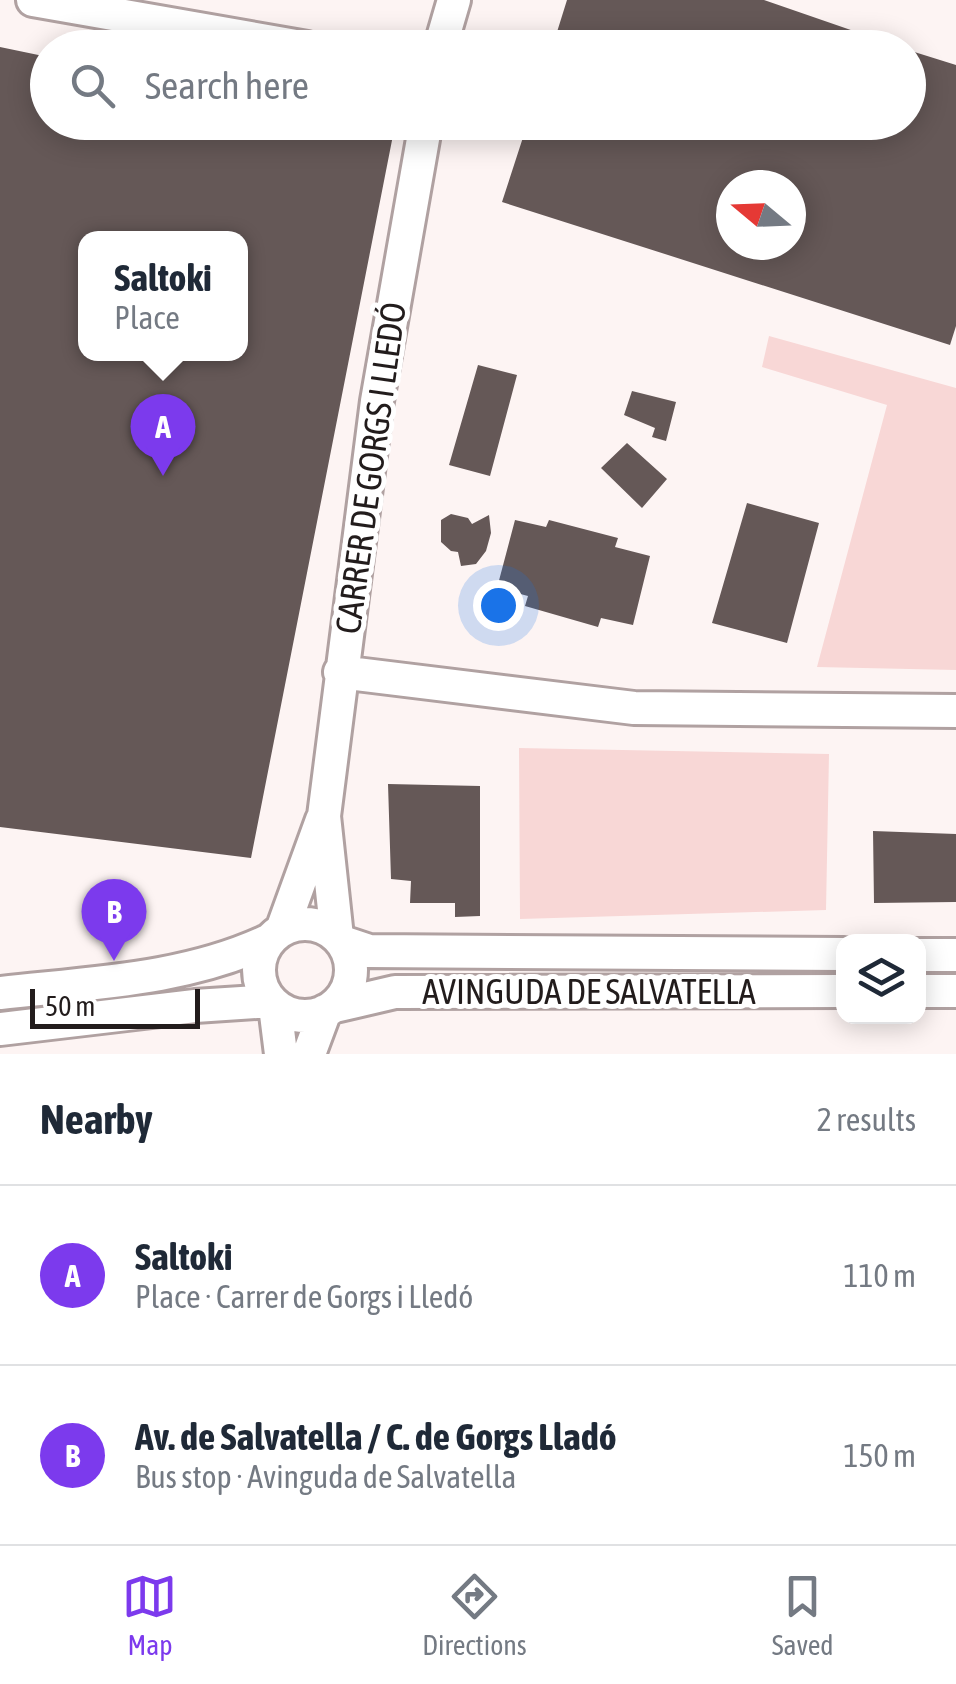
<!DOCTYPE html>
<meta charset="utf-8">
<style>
body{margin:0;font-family:"Asap Condensed",sans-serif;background:#f6f6f7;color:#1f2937}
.controls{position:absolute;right:30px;bottom:30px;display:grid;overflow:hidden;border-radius:20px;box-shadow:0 5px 25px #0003}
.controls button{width:90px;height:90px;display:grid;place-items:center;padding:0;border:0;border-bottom:2px solid #e0e1e3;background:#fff;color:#1f2937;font:50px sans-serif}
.compass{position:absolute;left:716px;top:170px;width:90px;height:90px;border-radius:50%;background:#fff;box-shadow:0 5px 25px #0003;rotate:289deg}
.scale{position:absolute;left:30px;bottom:25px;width:170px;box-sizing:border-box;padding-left:10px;border:5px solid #221c1c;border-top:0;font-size:28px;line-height:35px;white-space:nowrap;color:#221c1c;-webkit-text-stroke:8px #fff;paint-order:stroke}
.you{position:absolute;left:498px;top:605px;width:35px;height:35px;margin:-25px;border:8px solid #fff;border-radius:50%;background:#1a73e8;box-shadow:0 0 0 15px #1a73e833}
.badge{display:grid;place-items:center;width:65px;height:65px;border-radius:50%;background:#7c3aed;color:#fff;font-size:32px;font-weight:700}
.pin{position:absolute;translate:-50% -82px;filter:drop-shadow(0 2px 5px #0008)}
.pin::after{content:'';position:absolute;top:52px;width:35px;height:30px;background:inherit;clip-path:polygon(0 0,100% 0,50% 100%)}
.popup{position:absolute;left:78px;top:231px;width:170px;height:130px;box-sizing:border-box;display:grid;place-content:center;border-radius:20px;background:#fff;filter:drop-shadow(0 2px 8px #0005);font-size:32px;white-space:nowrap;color:#747a83}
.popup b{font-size:38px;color:#1f2937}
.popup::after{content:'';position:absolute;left:50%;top:100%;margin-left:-20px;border:20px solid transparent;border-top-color:#fff}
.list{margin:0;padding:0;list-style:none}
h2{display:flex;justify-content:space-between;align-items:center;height:130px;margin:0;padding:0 40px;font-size:42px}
h2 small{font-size:32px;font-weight:400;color:#747a83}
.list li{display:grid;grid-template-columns:65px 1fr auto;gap:30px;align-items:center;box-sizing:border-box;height:180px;padding:0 40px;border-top:2px solid #e0e1e3}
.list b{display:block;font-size:38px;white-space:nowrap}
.list p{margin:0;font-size:32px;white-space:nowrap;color:#747a83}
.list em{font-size:32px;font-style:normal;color:#747a83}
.icon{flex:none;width:55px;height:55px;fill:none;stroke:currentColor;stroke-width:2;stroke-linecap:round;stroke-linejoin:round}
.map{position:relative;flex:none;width:956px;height:1054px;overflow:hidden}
.search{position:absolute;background:#fff;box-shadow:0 5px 25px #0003;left:30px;right:30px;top:30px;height:110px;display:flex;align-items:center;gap:25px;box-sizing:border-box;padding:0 35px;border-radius:55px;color:#747a83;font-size:38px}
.sheet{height:490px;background:#fff}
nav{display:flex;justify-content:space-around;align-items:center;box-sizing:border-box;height:140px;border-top:2px solid #e0e1e3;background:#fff;font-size:28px;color:#747a83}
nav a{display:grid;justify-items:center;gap:5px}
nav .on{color:#7c3aed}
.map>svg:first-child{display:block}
.green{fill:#f8d7d6}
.building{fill:#655857;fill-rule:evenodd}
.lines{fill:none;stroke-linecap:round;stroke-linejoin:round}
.minor-casing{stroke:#b0a1a1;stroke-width:38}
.minor{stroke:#fff;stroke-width:32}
.labels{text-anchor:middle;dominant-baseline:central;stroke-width:10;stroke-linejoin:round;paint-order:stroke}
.street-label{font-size:35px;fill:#221c1c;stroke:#fff}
</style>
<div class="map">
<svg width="956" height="1054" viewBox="0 0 956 1054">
<rect width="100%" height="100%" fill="#fdf4f3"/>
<path class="green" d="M769 336 956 388V670L817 667 887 405 762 367Z
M519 748 829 754 826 910 520 919Z"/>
<path class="building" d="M567 0H764L900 47 552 48Z
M0 47 48 57V122L395 125 251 858 0 827ZM86 238H240V354H86Z
M908 50 956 65V326L950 345 502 202 528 122H908ZM731 185H791V245H731Z
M478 365 517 375 490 476 449 465Z
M632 391 676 402 666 441 652 437 655 428 624 415Z
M627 443 667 479 642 508 601 468Z
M747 503 819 523 787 643 712 623Z
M451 514 468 518 472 524 489 515 491 533 486 551 476 564 461 566 458 552 451 551 441 542V520Z
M515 520 546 527 549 520 618 538 615 547 650 556 633 625 601 618 598 627 525 606 528 596 497 588Z
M388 784 480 786V916L455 917V903H410L411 881 391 879Z
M873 831 956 834V902L874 903Z"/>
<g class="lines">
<defs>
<path id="minor" d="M33 0 307 48
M440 48 454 0
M340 672 634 708 956 711
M259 970a46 46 0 1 1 92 0a46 46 0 1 1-92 0Z
M282 930 322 820
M337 937 324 816 377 401 426 122
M342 942 369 951 844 954
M918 955H956
M918 991H956
M0 993C91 983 186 980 270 940
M275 1006 281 1054
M335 1006 395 992 844 991
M0 1029 195 1006 271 1001
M309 1054 325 1011"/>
</defs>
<use href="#minor" class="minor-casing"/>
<use href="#minor" class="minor"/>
</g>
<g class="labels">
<g class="street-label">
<text transform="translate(370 468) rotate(-82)">CARRER DE GORGS I LLEDÓ</text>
<text x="589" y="991">AVINGUDA DE SALVATELLA</text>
</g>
</g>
</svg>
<div class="controls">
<button><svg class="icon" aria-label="layers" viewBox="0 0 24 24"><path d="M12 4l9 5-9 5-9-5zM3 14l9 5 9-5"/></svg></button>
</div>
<svg class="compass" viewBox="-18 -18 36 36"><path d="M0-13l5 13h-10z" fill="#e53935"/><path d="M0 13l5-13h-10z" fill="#747a83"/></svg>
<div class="scale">50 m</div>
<div class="you"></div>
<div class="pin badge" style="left:163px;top:476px">A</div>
<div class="popup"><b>Saltoki</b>Place</div>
<div class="pin badge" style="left:114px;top:961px">B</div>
<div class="search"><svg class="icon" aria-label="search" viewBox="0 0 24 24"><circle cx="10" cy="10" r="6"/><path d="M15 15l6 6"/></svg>Search here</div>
</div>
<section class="sheet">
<h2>Nearby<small>2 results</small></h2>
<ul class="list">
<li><span class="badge">A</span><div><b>Saltoki</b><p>Place · Carrer de Gorgs i Lledó</p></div><em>110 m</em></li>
<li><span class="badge">B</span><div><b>Av. de Salvatella / C. de Gorgs Lladó</b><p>Bus stop · Avinguda de Salvatella</p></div><em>150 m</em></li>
</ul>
</section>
<nav>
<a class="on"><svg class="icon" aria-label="map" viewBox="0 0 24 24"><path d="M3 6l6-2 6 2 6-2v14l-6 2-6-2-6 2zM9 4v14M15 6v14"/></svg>Map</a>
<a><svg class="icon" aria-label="directions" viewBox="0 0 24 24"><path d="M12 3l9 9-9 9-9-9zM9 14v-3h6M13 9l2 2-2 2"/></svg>Directions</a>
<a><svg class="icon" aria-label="saved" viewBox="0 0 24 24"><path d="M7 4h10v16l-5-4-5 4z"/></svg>Saved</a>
</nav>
